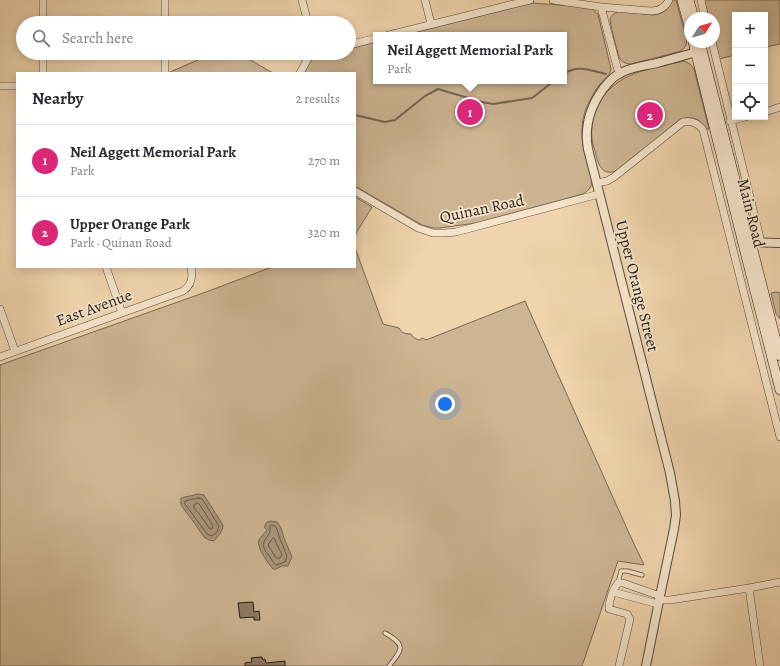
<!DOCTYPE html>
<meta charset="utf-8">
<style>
body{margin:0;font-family:Alegreya,serif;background:#f2f2f3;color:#2b2b33}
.controls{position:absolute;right:12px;top:12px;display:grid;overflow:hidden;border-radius:0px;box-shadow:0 2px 10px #0003}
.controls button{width:36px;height:36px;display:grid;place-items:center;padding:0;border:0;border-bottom:1px solid #e1e1e2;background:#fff;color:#2b2b33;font:20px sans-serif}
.compass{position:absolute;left:684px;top:12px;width:36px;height:36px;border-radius:50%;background:#fff;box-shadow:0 2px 10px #0003;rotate:53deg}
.you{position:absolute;left:445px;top:404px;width:14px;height:14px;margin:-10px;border:3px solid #fff;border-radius:50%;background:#1a73e8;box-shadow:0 0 0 6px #1a73e833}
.badge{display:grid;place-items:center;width:26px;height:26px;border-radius:50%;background:#db2777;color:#fff;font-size:13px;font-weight:700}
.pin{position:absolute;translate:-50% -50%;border:2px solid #fff;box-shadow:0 1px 4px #0006}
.popup{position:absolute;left:373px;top:32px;width:194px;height:52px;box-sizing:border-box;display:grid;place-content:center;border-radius:0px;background:#fff;filter:drop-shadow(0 1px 3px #0005);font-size:13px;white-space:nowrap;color:#7c7c81}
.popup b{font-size:15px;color:#2b2b33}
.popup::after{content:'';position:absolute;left:50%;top:100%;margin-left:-8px;border:8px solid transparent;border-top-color:#fff}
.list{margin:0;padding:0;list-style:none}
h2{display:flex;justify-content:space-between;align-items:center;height:52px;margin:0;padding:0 16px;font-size:17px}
h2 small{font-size:13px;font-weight:400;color:#7c7c81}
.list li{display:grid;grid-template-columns:26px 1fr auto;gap:12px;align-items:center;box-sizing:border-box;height:72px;padding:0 16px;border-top:1px solid #e1e1e2}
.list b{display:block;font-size:15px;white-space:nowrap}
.list p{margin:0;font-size:13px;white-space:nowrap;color:#7c7c81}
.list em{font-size:13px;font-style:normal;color:#7c7c81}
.icon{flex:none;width:22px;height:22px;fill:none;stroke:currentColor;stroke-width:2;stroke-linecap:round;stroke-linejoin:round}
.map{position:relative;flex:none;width:780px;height:666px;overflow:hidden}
.search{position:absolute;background:#fff;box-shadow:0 2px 10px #0003;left:16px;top:16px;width:340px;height:44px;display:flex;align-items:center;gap:10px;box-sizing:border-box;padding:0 14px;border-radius:22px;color:#7c7c81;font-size:15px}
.panel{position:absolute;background:#fff;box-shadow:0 2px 10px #0003;left:16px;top:72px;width:340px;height:196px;border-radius:0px}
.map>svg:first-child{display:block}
.green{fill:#cdb593;stroke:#7a6854}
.water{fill:#ab9579;stroke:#766551}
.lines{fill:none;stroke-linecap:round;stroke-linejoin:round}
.shore{stroke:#685846;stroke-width:1}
.stream{stroke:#766551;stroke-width:2}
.building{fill:#8f7c64;stroke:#261c14}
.service-casing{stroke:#584a3a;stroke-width:5}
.minor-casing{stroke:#584a3a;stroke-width:8}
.tertiary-casing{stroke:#584a3a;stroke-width:10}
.secondary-casing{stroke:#261c14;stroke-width:10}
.service{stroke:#f5e3ca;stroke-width:3.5}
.minor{stroke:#f5e3ca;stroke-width:7}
.tertiary{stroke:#f5e3ca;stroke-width:8}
.secondary{stroke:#f5e3ca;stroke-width:9}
.labels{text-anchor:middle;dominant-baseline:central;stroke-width:3.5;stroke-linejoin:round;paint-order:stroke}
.street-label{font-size:16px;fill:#261c14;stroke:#f5e3ca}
</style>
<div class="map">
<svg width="780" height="666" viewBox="0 0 780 666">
<rect width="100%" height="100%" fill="#efd4ad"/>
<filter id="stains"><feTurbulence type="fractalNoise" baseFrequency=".005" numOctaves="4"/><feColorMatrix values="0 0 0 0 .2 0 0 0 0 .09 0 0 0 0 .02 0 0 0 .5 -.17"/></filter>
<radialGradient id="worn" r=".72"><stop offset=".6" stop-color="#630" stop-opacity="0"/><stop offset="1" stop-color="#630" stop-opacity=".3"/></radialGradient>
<path class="green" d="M672 0H676L686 37C688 44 685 50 678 52L631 64C627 64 623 63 620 59 618 56 610 23 610 19 611 15 615 13 619 11L653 15C663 14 669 9 672 0Z
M704 0H780V44L765 47V15H735V55L719 59 714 38V18H709Z
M532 3 573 6 592 9 598 14 611 69C610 76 604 79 600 84 596 89 593 94 590 100 580 118 580 138 586 158 588 165 591 174 592 182 591 188 588 191 583 194L476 223 440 228H434L422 225 355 186V73H304C306 69 308 65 311 61 318 52 338 53 349 53V49L376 42V81H564V35H404Z
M214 53H238L273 73H170V72Z
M684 61 690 64 694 69 709 129H706C701 119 691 115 680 120L618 170C601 178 598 163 595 151 592 143 591 135 592 127 592 122 593 116 595 112 599 100 607 90 617 83 634 70 663 66 684 61Z
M355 197 372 207 355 235Z
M355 248 383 324 399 328C402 333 405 334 411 334L414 338 419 340 423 338 426 340 525 301 628 531 644 565 618 561 582 666H0V365L206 292 272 267H355Z
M776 292 780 293V319L776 314 771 293Z"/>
<path class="water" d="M198 494 204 495 223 525C223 532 218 536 214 541L209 540 204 537 193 521 186 512 181 505V498C187 496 192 496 198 494Z
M271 521 277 522 281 528 284 538 292 557 288 566H282L276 569H273C269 564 256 548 259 540 260 537 265 533 267 530L264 527 267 522Z"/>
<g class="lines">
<path class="shore" d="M199 498 202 499 204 502 219 526 217 532 212 536 207 534 185 504V501C187 500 196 499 199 498Z
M198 503 200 505 213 526 212 529H210L200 515 194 508V505Z
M272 525 275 526 277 529 280 539 287 556 285 562 276 565C273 563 272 560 270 557 269 555 267 554 266 552 258 539 272 538 270 527Z
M274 538 282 555 280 558H276L271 550 268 545 272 539Z"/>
<path class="stream" d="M564 74C578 64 591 71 606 74
M355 115 385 122 395 120 425 96 438 89 482 102 493 104 532 98 554 81"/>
</g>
<path class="building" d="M253 602 254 612 259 611 260 620H254V617L240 618 238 603Z
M262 657 263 660 265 659 266 663 285 661V666H245V663L252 662 251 658Z"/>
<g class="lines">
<defs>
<path id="service" d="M618 583 621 571H627L642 575
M385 633C406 645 403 649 389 666"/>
<path id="minor" d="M302 0 308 23
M425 0 431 24
M553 0 601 7 651 11C659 11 665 8 669 0
M701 0 705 18
M601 7 617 67 619 73
M43 23V0
M165 23V0
M389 35 530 0
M712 42 761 242
M349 45 376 38
M165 53V73
M43 73V53
M300 73 311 53
M0 86H17
M765 112 780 107
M730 121 745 117
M597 183 607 181 614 177 683 122C692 120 698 123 703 130L780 437
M355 191 418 228 433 233H445L456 232 599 194
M106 267 122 313
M0 309 15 351
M0 357 183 291C192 285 193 277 191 267
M749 588 760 666
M613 592 658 604
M659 600H670L749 588 780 582
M619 666 630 619 627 614 609 609C609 600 613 589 618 583H623L660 596"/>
<path id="tertiary" d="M746 244 751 242 780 243
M646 666 660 596 674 529 676 515 675 501 670 473 588 149C584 127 590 107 603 89 608 83 612 77 619 74 630 67 645 66 657 63 672 59 687 55 702 50"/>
<path id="secondary" d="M682 0 690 30
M689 0 694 18
M693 42 743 244 780 390
M700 42 780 356"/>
</defs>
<use href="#service" class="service-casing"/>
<use href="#minor" class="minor-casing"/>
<use href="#tertiary" class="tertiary-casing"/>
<use href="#secondary" class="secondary-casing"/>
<use href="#service" class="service"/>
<use href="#minor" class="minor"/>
<use href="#tertiary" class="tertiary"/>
<use href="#secondary" class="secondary"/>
</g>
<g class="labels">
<g class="street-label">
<text transform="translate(482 209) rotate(-12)">Quinan Road</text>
<text transform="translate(751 213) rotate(76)">Main Road</text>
<text transform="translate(637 286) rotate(76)">Upper Orange Street</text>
<text transform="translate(94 308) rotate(-20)">East Avenue</text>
</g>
</g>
<rect width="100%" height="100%" filter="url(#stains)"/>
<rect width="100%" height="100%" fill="url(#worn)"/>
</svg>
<div class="controls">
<button>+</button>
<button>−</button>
<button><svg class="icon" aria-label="locate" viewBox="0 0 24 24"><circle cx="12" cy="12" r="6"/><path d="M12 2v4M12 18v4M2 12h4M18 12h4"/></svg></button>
</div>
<svg class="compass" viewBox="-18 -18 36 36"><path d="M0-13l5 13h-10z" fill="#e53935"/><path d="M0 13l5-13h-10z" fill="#7c7c81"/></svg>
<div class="you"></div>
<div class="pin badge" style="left:470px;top:112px">1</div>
<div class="popup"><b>Neil Aggett Memorial Park</b>Park</div>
<div class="pin badge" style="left:650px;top:115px">2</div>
<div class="search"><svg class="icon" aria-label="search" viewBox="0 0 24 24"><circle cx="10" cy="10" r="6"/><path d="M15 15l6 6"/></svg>Search here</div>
<section class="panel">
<h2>Nearby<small>2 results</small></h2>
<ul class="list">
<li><span class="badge">1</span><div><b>Neil Aggett Memorial Park</b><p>Park</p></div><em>270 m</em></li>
<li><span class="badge">2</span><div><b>Upper Orange Park</b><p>Park · Quinan Road</p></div><em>320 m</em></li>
</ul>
</section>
</div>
